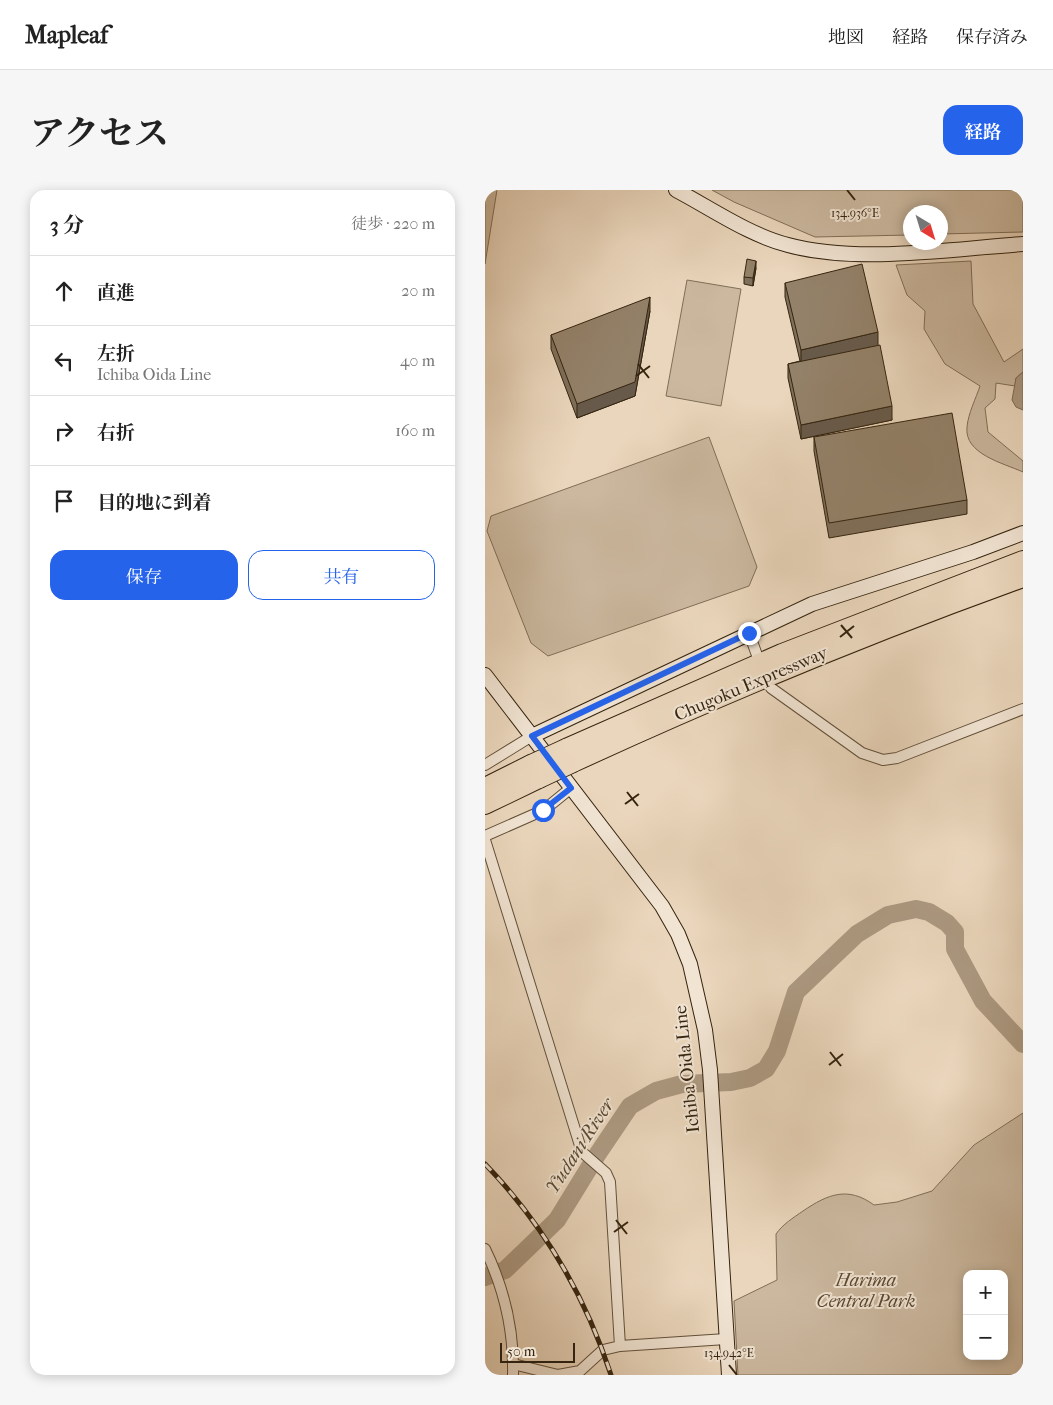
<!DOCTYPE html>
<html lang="ja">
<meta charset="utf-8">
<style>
body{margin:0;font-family:"IM FELL French Canon","Noto Serif JP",serif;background:#f6f6f6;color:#222}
.controls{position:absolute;right:15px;bottom:15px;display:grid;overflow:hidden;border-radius:10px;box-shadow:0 2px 12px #0003}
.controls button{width:45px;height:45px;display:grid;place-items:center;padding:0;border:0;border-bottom:1px solid #e0e0e0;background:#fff;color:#222;font:25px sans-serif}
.compass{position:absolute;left:418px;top:15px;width:45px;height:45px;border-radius:50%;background:#fff;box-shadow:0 2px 12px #0003;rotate:142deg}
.scale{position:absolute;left:15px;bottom:12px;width:75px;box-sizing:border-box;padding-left:5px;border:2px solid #35240f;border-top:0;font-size:14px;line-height:18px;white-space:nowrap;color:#35240f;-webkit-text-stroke:4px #f1e4d3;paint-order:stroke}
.stop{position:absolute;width:15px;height:15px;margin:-11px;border:4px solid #2563eb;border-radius:50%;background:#fff}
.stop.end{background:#2563eb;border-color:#fff;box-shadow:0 1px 5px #0008}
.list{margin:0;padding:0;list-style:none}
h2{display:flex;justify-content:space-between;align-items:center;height:65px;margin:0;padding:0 20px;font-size:21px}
h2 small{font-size:16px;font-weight:400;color:#767676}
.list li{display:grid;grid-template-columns:32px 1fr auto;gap:15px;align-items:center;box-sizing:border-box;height:70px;padding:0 20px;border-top:1px solid #e0e0e0}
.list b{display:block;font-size:19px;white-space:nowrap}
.list p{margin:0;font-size:16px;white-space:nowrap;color:#767676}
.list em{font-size:16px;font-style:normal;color:#767676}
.actions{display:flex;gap:10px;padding:15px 20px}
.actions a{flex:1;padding:11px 0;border:1px solid #2563eb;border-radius:15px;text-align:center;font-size:18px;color:#2563eb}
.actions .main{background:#2563eb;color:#fff}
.icon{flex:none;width:28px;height:28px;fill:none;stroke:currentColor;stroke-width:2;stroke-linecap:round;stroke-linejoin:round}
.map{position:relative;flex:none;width:538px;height:1185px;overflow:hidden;border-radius:15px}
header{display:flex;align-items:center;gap:30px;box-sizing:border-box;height:70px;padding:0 25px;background:#fff;border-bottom:1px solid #e0e0e0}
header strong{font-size:24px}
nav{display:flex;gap:28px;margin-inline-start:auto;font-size:18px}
.intro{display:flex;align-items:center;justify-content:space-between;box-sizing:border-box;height:120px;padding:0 30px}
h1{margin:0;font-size:35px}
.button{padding:12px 22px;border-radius:15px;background:#2563eb;color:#fff;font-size:18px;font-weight:700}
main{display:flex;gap:30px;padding:0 30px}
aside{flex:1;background:#fff;border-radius:15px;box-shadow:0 2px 12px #0003}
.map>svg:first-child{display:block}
.green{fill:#cbb89f;stroke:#806e57;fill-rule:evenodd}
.water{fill:#ac9981;stroke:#7c6a53}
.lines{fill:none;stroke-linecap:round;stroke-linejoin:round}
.river{stroke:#ac9981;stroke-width:18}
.street-casing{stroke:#62503a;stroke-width:12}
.secondary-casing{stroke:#35240f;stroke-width:16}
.highway-casing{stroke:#35240f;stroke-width:20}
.street{stroke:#f1e4d3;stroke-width:10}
.secondary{stroke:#f1e4d3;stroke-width:14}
.highway{stroke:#ead6bc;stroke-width:18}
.rail-casing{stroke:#35240f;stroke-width:5}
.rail{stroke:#f1e4d3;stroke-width:3;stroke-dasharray:9;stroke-linecap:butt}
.highway-bridge-casing{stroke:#35240f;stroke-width:20;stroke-linecap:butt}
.highway-bridge{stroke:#ead6bc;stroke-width:18}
.wall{fill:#7e6f5a;stroke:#35240f}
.shaded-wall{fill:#675a4a;stroke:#35240f}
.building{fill:#938169;stroke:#35240f}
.route{stroke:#2563eb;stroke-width:6}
.ticks{fill:none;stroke:#35240f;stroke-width:2}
.labels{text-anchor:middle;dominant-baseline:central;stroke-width:4;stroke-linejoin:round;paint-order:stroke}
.street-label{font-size:18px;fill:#35240f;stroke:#f1e4d3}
.park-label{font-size:18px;font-style:italic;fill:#5a4933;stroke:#f1e4d3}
.water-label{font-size:19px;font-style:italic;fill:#594731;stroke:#f1e4d3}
.ticks-label{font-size:12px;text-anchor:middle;fill:#35240f;stroke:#f1e4d3;stroke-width:4;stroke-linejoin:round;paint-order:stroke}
</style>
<header>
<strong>Mapleaf</strong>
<nav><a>地図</a><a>経路</a><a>保存済み</a></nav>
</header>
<div class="intro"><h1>アクセス</h1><a class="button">経路</a></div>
<main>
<aside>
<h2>3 分<small>徒歩 · 220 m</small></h2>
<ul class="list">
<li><svg class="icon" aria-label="ahead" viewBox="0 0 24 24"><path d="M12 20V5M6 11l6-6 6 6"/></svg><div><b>直進</b></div><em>20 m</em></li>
<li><svg class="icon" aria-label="left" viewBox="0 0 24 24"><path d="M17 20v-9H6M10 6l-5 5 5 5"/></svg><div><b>左折</b><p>Ichiba Oida Line</p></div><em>40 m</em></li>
<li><svg class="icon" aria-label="right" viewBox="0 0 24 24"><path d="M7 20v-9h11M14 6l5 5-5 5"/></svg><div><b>右折</b></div><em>160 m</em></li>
<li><svg class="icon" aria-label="arrive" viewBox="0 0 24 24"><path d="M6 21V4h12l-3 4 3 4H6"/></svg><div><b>目的地に到着</b></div></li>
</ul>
<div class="actions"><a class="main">保存</a><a>共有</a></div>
</aside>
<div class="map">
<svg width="538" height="1185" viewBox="0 0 538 1185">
<rect width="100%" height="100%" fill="#ead6bc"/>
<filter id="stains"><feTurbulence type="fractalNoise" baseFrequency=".004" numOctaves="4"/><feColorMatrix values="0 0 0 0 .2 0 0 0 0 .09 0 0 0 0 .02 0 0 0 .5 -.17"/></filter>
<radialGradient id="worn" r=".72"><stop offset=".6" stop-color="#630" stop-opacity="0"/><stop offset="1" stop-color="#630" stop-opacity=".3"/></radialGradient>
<path class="green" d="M0 0H12L0 74Z
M227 0H538V42L456 44V22H426L425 45 330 47 249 12Z
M486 71 488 114 519 172 538 159V182L531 188 530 196 511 193 510 209 500 218 503 242 538 271V282C518 273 479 264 482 237 483 224 491 208 495 196L460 174 439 139 440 121 422 105 411 75Z
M202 90 256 99 236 216 181 206Z
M224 247 272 377 264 396 63 466 46 453 2 341 6 326Z
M538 923V1185H253L249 1111 292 1090 291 1044C298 1034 308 1028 318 1021 343 1004 363 996 389 1015L412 1012 447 1001 489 955ZM482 1084H519V1166H482Z"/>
<path class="water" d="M538 182V220L531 217 527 210 531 188Z"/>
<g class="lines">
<path class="river" d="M0 1087 20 1080 72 1030 112 965 145 916 171 901 197 894 246 892 265 888 281 879 292 861 311 802 372 744 403 725 431 719 444 722 462 733 470 742V759L498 811 538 854"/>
<defs>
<path id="street" d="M264 443 273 468
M286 498 377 563 398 570 412 568 538 519
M0 575 47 546
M0 646 59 620 86 598
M0 650 97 962 121 983 125 992 135 1156
M0 1059C19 1098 29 1142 28 1185
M28 1174 73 1185 95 1181 118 1160 135 1156 241 1149"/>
<path id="secondary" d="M191 0C227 19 264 45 303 55 373 74 466 59 538 54
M0 485 177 716 193 744 205 774 220 840 225 880 244 1185
M47 546 327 414 488 362 538 343"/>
<path id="highway" d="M81 558 297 463 538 370
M88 573C236 505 385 443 538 388
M0 597 46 574
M0 615 54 589"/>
</defs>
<use href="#street" class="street-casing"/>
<use href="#secondary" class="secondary-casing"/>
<use href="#highway" class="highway-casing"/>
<use href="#street" class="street"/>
<use href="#secondary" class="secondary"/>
<use href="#highway" class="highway"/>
<defs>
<path id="rail" d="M0 974C58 1034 100 1105 126 1185"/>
</defs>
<use href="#rail" class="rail-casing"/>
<use href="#rail" class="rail"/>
<defs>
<path id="highway-bridge" d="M46 574 81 558
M54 589 88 573"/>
</defs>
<use href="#highway-bridge" class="highway-bridge-casing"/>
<use href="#highway-bridge" class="highway-bridge"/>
</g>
<path class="wall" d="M271 78 268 96 259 94V87Z
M300 93 393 155 407 230 316 249 303 188V174L315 171 300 107Z
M165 121 150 206 92 228 66 159V145Z
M329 247 482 310V324L344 348 329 261Z"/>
<path class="shaded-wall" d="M271 71V78L268 96V88Z
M165 107V121L150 206 92 228V214Z
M393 142V156L316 174V160Z
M407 216V230L316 249V235Z"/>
<path class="building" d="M262 69 271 71 268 88 259 87Z
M377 74 393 142 316 160 300 93Z
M165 107 150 192 92 214 66 145Z
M395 155 407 216 316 235 303 174Z
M467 223 482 310 344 333 329 247Z"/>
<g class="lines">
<path class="route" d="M58 620 86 598 47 546 264 443"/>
</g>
<path class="ticks" d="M362 0 370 10M153 174 164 188M151 186 165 176M356 435 367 448M355 447 369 436M142 602 153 616M140 614 154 604M345 862 356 876M344 875 358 864M131 1030 142 1044M129 1042 143 1032M244 1175 252 1185"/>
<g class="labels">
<g class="street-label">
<text transform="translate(266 494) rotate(-23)">Chugoku Expressway</text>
<text transform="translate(202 879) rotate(-96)">Ichiba Oida Line</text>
</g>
<g class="park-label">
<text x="381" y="1090">Harima<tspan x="381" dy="21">Central Park</tspan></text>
</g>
<g class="water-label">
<text transform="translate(95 956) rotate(-57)">Yudani River</text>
</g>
</g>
<g class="ticks-label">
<text x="370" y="27">134.936°E</text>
<text x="244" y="1167">134.942°E</text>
</g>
<rect width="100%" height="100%" filter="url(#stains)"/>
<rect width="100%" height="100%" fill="url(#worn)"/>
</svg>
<div class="controls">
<button>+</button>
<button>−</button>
</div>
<svg class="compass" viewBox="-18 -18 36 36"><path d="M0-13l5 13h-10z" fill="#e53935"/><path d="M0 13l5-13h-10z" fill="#767676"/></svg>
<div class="scale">50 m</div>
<div class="stop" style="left:58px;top:620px"></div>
<div class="stop end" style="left:264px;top:443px"></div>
</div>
</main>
